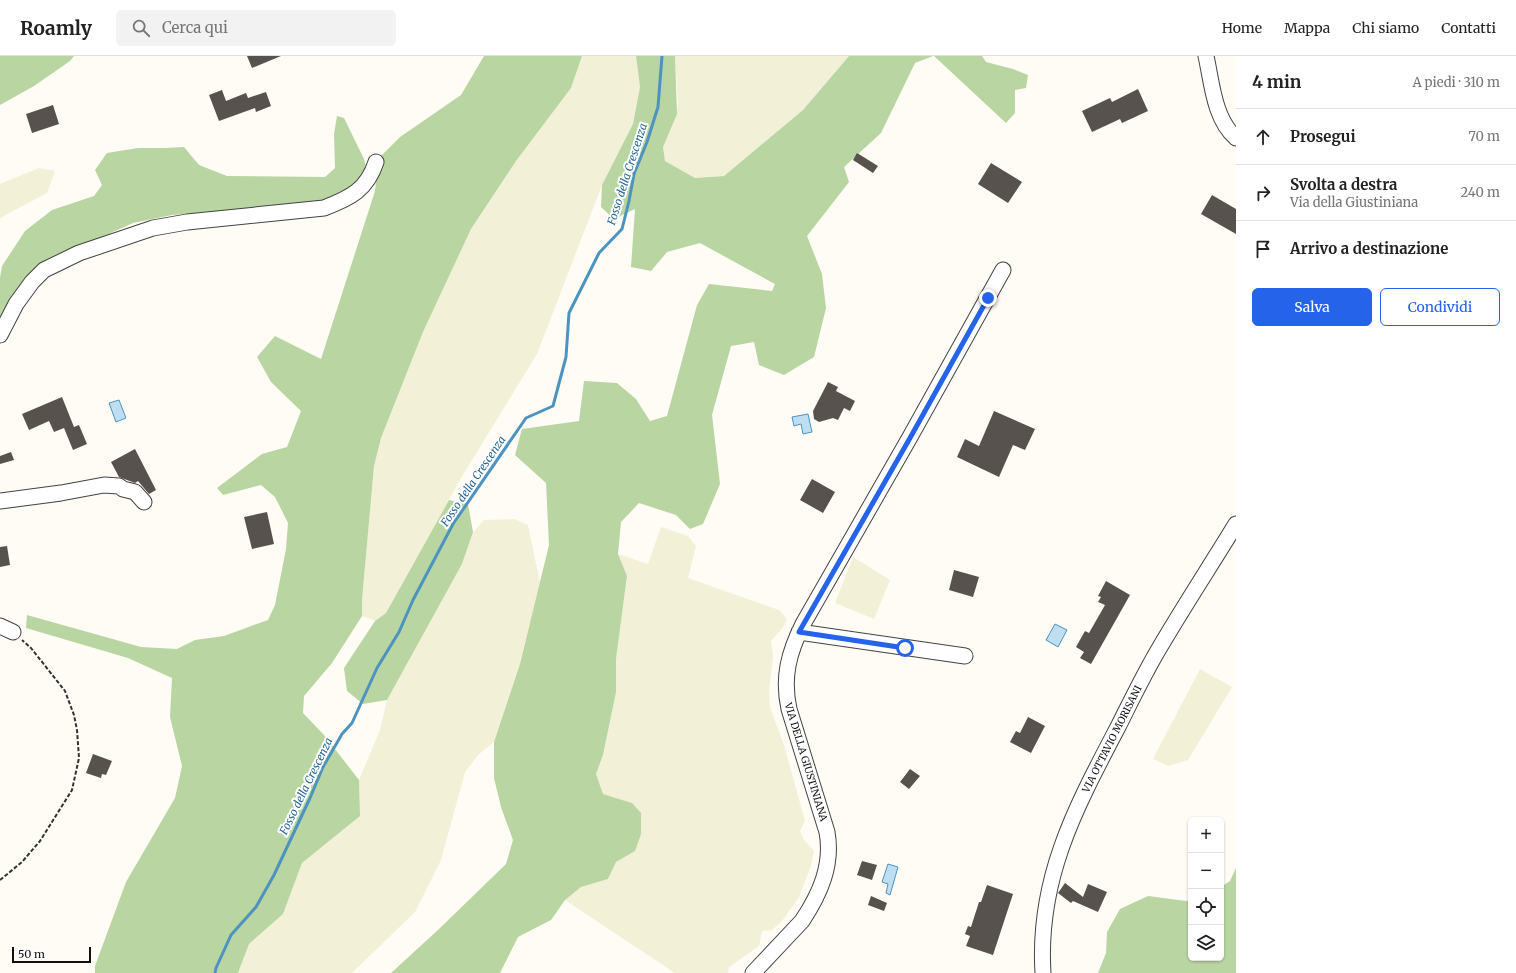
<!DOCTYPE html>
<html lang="it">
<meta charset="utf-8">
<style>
body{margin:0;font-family:Merriweather,serif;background:#f2f2f2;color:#222}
.controls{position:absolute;right:12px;bottom:12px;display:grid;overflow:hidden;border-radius:6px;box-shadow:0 1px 3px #0004}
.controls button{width:36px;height:36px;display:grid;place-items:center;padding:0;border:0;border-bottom:1px solid #e0e0e0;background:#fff;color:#222;font:20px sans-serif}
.scale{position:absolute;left:12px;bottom:10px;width:79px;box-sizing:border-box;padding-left:4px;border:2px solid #101010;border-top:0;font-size:11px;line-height:14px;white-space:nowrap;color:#101010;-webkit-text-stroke:3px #fff;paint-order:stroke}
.stop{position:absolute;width:12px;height:12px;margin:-9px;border:3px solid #2563eb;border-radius:50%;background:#fff}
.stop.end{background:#2563eb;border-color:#fff;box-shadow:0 1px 4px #0008}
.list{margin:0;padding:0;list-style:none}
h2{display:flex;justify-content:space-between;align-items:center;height:52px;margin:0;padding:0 16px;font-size:17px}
h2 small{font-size:13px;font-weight:400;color:#767676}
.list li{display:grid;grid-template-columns:26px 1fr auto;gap:12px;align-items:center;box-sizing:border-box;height:56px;padding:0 16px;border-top:1px solid #e0e0e0}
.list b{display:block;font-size:15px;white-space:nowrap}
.list p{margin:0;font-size:13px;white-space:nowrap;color:#767676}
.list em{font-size:13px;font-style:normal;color:#767676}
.actions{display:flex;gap:8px;padding:12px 16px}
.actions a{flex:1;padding:9px 0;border:1px solid #2563eb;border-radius:6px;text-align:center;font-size:14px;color:#2563eb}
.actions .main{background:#2563eb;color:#fff}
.icon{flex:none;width:22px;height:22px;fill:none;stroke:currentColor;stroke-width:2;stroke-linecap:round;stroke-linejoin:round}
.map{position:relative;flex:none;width:1236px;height:917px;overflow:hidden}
header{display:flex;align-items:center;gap:24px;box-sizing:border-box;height:56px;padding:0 20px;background:#fff;border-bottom:1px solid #e0e0e0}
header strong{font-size:19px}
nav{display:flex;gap:22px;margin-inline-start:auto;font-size:14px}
.search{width:280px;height:36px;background:#f2f2f2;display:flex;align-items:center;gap:10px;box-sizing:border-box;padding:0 14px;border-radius:6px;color:#767676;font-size:15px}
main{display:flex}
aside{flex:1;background:#fff}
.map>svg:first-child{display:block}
.farmland{fill:#f2f0d6}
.forest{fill:#b9d5a2}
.water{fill:#bedef1;stroke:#4d93c0}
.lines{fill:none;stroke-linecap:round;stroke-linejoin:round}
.stream{stroke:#4d93c0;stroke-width:3}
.building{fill:#58524e}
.minor-casing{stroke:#434343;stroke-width:17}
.path{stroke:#323232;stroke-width:2;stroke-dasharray:4 2;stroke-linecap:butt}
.minor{stroke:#fff;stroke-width:15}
.route{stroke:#2563eb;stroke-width:5}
.labels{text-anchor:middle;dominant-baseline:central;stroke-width:4;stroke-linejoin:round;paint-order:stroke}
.street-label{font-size:10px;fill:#101010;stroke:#fff}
.water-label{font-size:11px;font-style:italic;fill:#256697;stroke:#fff}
</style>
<header>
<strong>Roamly</strong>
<div class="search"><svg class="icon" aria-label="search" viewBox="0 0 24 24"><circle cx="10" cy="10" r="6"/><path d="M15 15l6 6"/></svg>Cerca qui</div>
<nav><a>Home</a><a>Mappa</a><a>Chi siamo</a><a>Contatti</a></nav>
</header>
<main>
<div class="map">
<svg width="1236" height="917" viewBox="0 0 1236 917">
<rect width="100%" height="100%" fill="#fefcf5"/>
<path class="farmland" d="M582 0H636L640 31 633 69 602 129 537 298 461 422 386 557 375 565 362 560V544L374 410 381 382 423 276 471 173 516 105 571 32Z
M675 0H849L803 54 724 120 695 122 665 105 663 91 678 48Z
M39 112 55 115 47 137 0 162V128Z
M514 463 528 469 540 527 520 608 494 686 478 699 465 716 441 804 415 856 352 917H238L249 888 283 858 302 807 360 760 359 724 380 674 387 644 462 508 473 476 484 464Z
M661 471 688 480 696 490 688 522 779 554 787 563 784 570 771 585 773 600 769 636 770 651 784 689 805 765 800 775 804 784 814 795 811 810 799 841 782 865 772 874 762 875 759 890 729 911 728 917H675L565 844 581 831 608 823 616 806 635 795 632 747 603 738 596 718 603 699 616 636V603L627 521 618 498 648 508Z
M853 501 890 524 874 563 835 547Z
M1200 613 1232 631 1188 704 1168 710 1153 703Z"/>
<path class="forest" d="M0 0H74L70 5 34 30 0 49Z
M484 0H582L571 32 516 105 471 173 423 276 381 382 374 410 362 544V560L332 607 304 640 303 657 324 679 359 724 360 760 302 807 283 858 249 888 238 917H95V910L126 826 175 742 182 710 170 661 172 622 128 602 26 572 27 559 141 591 177 593 195 584 224 580 268 564 275 549 286 493 288 467 275 441 261 429 223 439 217 432 262 398 287 391 301 355 271 326 257 301 275 280 321 303 375 135 379 102 400 81 461 39Z
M636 0H675L677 58 663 91 665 105 695 122 724 120 803 54 849 0H933L915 7 881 77 844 111 849 126 807 180 822 218 826 252 814 301 784 319 759 309 754 286 731 290 712 359 720 428 703 468 690 473 676 459 639 447 621 466 618 498 627 520 616 603V636L603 699 596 718 603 738 632 747 641 757V778L635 795 616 806 608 823 581 831 565 844 551 864 518 881 500 917H391L439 873 506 808 513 784 501 751 494 722V686L520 608 549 489 546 427 515 399 522 373 579 365 584 325 617 327 636 343 650 365 667 360 697 249 709 228 772 235 775 228 700 187 667 196 651 215 631 211 635 153 614 163 601 151 602 129 633 68 640 31Z
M934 0H982L986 6 1013 13 1028 19 1026 32 1015 34V57L1006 67Z
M337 60 344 62 364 103 367 115 357 126 342 136 318 146 172 159 133 167 57 201 0 272V222L2 210 25 175 52 154 94 140 102 129 95 114 107 97 138 92H165L184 91 199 109 227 120 325 121 335 112 334 78Z
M449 444 468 448 473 476 462 508 387 644 363 648 347 635 344 612 375 565 386 557Z
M1236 812V917H1098L1106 897 1107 876 1120 853 1148 840 1186 845 1191 844V902H1221V831L1230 825Z"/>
<path class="water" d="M119 344 126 362 116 366 109 347Z
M808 358 812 376 803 378 801 368 794 370 792 361Z
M1055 568 1067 574 1058 591 1046 584Z
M888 808 898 811 890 839 886 837 888 828 882 826Z"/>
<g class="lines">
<path class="stream" d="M215 917 216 912 231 879 256 851 274 819 310 742 323 711 342 678 352 667 377 612 399 576 413 544 453 468 526 362 553 350 566 301 569 257 599 197 622 173 629 145 634 118 647 86 658 51 662 0"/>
</g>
<path class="building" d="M247 0H281L252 12Z
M1138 33 1148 55 1122 67 1120 63 1092 76 1082 55 1110 42 1112 46Z
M222 34 226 45 246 37 248 42 266 36 271 50 256 56 255 52 219 65 209 39Z
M53 49 59 68 32 77 26 58Z
M857 97 878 110 873 117 853 104Z
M991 107 1022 126 1008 147 978 128Z
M1212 139 1236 153V178L1201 158Z
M828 326 838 331 836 335 855 345 850 355 844 352 838 364 833 362 819 366 814 363 813 355Z
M62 341 74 371 79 369 87 388 73 394 64 372 54 376 49 365 29 374 22 358Z
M994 355 1035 373 1025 394 1013 389 999 421 957 401 965 383 979 390Z
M135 393 156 434 149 438 138 425 135 427 119 421 111 406Z
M11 396 14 404 0 408V400Z
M812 423 835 436 823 457 800 444Z
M267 456 274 488 252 493 244 461Z
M7 490 10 509 0 511V491Z
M954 514 979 521 973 541 949 534Z
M1106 525 1130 539 1091 608 1080 602 1084 596 1076 591 1085 575 1089 577 1105 549 1098 546 1101 541 1098 540Z
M1028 661 1045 670 1031 697 1010 686 1016 675 1020 677Z
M93 698 112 705 106 719 102 718 101 722 86 717Z
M910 713 920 720 909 733 900 726Z
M862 805 877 809 872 824 857 819Z
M1065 827 1083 841 1088 828 1107 836 1098 856 1073 845 1071 847 1058 837Z
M987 829 1013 838 993 899 966 890 970 880 965 878 968 870 971 871 979 846H981Z
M871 840 887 847 884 855 868 849Z"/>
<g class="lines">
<defs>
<path id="minor" d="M1206 0C1212 27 1214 63 1236 82
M0 279 16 248 32 226 44 214 79 197 153 172 187 166 324 152C350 142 367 134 376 106
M0 445 61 437 104 429 119 430 123 433 135 436 144 446
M0 570 13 576
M799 576 965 600
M753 917 802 865C820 838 833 809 827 776L789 653C782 621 789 596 803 568L910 381 1003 214
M1043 917C1037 822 1076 751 1119 669 1132 643 1145 616 1160 591 1184 550 1211 509 1236 468"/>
</defs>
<use href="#minor" class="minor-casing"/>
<path class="path" d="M0 824 22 806 40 785 72 734 79 702 77 674 74 659 65 635 31 592 22 584"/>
<use href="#minor" class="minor"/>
</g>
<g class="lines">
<path class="route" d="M905 592 799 576 910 382 988 242"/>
</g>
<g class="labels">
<g class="street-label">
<text transform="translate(1112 683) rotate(-63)">VIA OTTAVIO MORISANI</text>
<text transform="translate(806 706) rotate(73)">VIA DELLA GIUSTINIANA</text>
</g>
<g class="water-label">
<text transform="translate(627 118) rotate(-72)">Fosso della Crescenza</text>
<text transform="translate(473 425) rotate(-56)">Fosso della Crescenza</text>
<text transform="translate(306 730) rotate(-64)">Fosso della Crescenza</text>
</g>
</g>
</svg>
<div class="controls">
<button>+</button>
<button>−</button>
<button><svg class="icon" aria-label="locate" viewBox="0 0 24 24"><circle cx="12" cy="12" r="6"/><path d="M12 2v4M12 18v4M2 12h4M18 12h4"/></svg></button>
<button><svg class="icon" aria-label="layers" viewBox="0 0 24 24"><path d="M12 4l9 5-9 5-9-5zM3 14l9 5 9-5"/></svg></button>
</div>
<div class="scale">50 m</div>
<div class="stop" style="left:905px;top:592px"></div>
<div class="stop end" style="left:988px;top:242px"></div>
</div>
<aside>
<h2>4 min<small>A piedi · 310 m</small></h2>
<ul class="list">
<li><svg class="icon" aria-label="ahead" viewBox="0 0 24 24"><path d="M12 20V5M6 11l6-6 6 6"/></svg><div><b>Prosegui</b></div><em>70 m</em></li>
<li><svg class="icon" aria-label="right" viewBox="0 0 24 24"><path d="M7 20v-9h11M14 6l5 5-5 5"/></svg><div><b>Svolta a destra</b><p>Via della Giustiniana</p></div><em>240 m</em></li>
<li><svg class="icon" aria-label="arrive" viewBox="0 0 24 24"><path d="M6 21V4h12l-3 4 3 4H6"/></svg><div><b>Arrivo a destinazione</b></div></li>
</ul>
<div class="actions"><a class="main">Salva</a><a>Condividi</a></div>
</aside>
</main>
